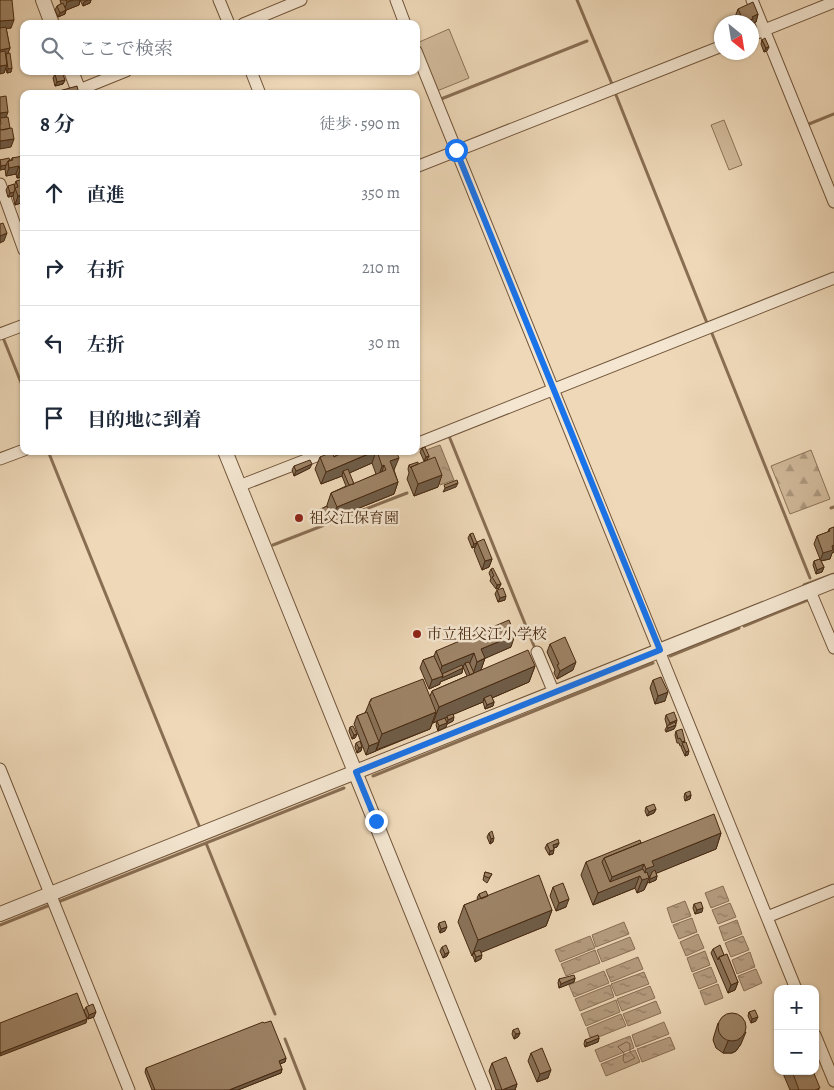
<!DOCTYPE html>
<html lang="ja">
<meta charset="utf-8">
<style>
body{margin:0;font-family:Alegreya,"Noto Serif JP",serif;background:#f2f2f3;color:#1f2937}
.controls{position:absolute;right:15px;bottom:15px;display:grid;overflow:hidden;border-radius:10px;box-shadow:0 1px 4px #0004}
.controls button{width:45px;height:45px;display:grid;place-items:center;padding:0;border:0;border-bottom:1px solid #e0e1e3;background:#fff;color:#1f2937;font:25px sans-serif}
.compass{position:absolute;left:714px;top:15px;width:45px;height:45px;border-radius:50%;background:#fff;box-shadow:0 1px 4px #0004;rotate:150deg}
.stop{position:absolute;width:15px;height:15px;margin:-11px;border:4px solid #1a73e8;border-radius:50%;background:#fff}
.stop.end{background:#1a73e8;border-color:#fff;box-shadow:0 1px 5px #0008}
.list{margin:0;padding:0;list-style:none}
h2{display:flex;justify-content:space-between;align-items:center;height:65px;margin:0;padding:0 20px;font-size:21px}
h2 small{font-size:16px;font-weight:400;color:#747a83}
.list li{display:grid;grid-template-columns:32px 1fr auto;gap:15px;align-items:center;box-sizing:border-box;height:75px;padding:0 20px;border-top:1px solid #e0e1e3}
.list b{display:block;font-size:19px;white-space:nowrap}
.list em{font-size:16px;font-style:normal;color:#747a83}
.icon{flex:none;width:28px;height:28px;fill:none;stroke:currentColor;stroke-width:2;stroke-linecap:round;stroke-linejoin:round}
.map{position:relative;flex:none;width:834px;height:1090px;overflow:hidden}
.search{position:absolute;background:#fff;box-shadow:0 1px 4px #0004;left:20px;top:20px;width:400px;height:55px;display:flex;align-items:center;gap:12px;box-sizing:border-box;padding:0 18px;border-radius:10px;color:#747a83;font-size:19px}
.panel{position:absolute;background:#fff;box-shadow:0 1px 4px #0004;left:20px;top:90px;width:400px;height:365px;border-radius:10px}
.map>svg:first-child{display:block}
.green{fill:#d2ba9b;stroke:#8c7256}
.forest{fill:url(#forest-firs);stroke:#8c7256}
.water{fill:url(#water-ripples);stroke:#896e53}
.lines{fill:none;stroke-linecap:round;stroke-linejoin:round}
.shore{stroke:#7e6248;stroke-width:1}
.stream{stroke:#896e53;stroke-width:3}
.minor-casing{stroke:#71553a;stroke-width:13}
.tertiary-casing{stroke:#71553a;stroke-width:16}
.minor{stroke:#f4e6d1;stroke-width:11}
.tertiary{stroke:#f4e6d1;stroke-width:14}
.wall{fill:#887259;stroke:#472910;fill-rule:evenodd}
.shaded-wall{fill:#6f5c48;stroke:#472910}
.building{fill:#9e8467;stroke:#472910}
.route{stroke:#1a73e8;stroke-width:6}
.poi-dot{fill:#8f2418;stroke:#f4e6d1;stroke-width:2}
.labels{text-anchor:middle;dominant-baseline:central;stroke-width:5;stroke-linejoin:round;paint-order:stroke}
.poi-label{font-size:15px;fill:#472910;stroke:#f4e6d1;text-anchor:start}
</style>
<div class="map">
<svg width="834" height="1090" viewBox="0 0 834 1090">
<defs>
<pattern id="forest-firs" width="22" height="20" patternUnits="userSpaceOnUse" patternTransform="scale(1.25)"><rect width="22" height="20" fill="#d2ba9b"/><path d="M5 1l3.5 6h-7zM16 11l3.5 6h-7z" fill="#ac977d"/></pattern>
<pattern id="water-ripples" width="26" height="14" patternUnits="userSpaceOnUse" patternTransform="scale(1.25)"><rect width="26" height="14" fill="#b59c7f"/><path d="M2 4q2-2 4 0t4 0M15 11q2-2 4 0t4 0" fill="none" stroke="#957f67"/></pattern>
</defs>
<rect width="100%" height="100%" fill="#eed8b8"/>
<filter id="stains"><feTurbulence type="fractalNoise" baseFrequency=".004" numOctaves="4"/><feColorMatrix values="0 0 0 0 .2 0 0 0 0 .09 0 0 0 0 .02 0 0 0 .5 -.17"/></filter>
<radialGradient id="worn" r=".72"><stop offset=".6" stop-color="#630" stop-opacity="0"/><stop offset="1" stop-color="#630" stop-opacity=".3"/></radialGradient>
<path class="green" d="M449 29 469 78 437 91 417 43Z
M724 120 742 165 729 170 711 125Z"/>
<path class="forest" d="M811 450 830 499 790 514 771 466Z"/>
<path class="water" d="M440 445 454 480 440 485 426 450Z
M723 886 729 901 711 908 705 893Z
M685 901 691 916 672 923 667 908Z
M730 903 736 917 718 924 712 910Z
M692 918 697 932 679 939 673 925Z
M737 920 742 934 724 941 719 927Z
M624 922 629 934 596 947 592 935Z
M698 934 704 948 686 956 680 942Z
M590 936 595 948 560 962 555 950Z
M743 936 749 950 731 957 725 943Z
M630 937 635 949 602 962 597 950Z
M595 950 600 963 566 976 561 964Z
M705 951 710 965 692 972 687 958Z
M750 952 755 967 737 974 732 960Z
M638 957 643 969 611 982 606 970Z
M711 967 717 982 699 989 693 974Z
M756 969 762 983 744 991 738 976Z
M604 971 609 983 574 997 569 985Z
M644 972 649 984 616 996 611 984Z
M718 984 723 998 705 1005 700 991Z
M610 985 614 997 580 1011 575 999Z
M650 986 655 998 622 1011 617 999Z
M616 1000 620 1012 586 1026 581 1014Z
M656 1001 661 1013 628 1026 623 1014Z
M621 1014 626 1026 591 1040 587 1028Z
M664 1022 669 1034 636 1047 632 1035Z
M630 1036 634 1048 600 1062 595 1050Z
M670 1037 675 1049 642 1062 637 1049Z
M635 1050 640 1062 606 1076 601 1064Z"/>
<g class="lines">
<path class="shore" d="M627 1042 630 1044V1052L635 1058 625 1063 623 1060 624 1053 618 1047Z"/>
<path class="stream" d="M577 0 612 84
M616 95 707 323
M441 99 587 41
M809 124 834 114
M711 331 810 578
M2 335 24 390
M449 436 534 646
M48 451 200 828
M831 508 834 507
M273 545 407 493
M804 585 834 574
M744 626 810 599
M670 656 739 628
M373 776 653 663
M206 843 275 1014
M58 902 344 788
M0 925 50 905
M285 1039 305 1090"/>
<defs>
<path id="minor" d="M219 0 229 24
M396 0 405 24
M752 0 834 202
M243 24 301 0
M752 35 834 2
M416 51 796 989
M251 71 260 94
M79 90 126 71
M416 167 722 46
M0 184 24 250
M0 334 24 325
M416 444 834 278
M0 459 24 450
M239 486 329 451
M810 591 834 648
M537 652 554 693
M0 769 129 1090
M767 917 834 890
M815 1035 834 1081"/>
<path id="tertiary" d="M43 0 52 24
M71 71 80 94
M225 451 484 1090
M0 914 834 581"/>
</defs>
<use href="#minor" class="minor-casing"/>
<use href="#tertiary" class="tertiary-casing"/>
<use href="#minor" class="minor"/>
<use href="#tertiary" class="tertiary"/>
</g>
<path class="wall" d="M0 0 11 28H6L10 48 7 54 11 72 7 73 6 68 4 73Z
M60 0H80L79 5 66 10 65 14 58 17 55 10 57 6 61 4Z
M80 0H91L90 3 83 6Z
M738 9 758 14 756 22 752 24V22H738L735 17Z
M762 40 767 51 764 52 761 44Z
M55 74 65 80 63 84 55 86 53 78Z
M24 157V177L17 178 16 174 6 176 5 169 0 170V160H11L12 158Z
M16 181 24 202 15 205 13 196 8 197 6 190 8 186H14Z
M422 448 429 456 427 460 424 461 420 452Z
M337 451H396L394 470 398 482 394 494 332 519 330 512 331 515 329 519 318 523 315 515 317 511 327 506V505L331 493 346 486 342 476 321 484 315 469 320 457H334L335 456ZM372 463 376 474 354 484 349 473Z
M418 464 438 487 414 496 407 479 409 473 408 469 409 465Z
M294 466 310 468 294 476 292 470Z
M834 527V552L832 553 830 559 821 561 824 567 822 572 816 574 813 565 814 561 820 559 814 544 817 536 828 532 829 529Z
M470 534 475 547 472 548 468 538Z
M477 542 492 559 489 567 482 570 474 550Z
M491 569 501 584 499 588 496 589 490 581 491 578 489 573Z
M497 590 505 600 498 602 495 594Z
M550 644 573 670 557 679 554 673 555 670 547 652Z
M511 647 485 658 481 670 535 666 529 682 492 698 494 702 493 706 485 709 483 702 453 714V721L447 724 446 727 438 731 436 725 437 721 433 723V722L430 729 366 755 354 724 357 716 365 713 371 699 430 696 432 691 467 676 463 667 462 673 440 682V684L429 689 420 668 423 660 434 656 436 651Z
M653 680 665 701 655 704 650 688Z
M666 715 676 725 674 729 666 732 665 730 667 726 665 719Z
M350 727 357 734 355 738 352 739 349 731Z
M676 731 685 741 684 742 688 755 685 756 681 747 682 746H680L679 743H677L675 735Z
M356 743 362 747 361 751 357 753 355 747Z
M685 793 691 795 690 799 685 801 684 797Z
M646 807 656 809 654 813 647 816 645 811Z
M489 833 493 842 490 844 487 837Z
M721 833 716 849 656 873 657 876 656 880 649 883 648 882 644 890 637 893 635 888 593 905 581 875 586 862 641 843Z
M559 843 557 847 554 848 553 854 549 855 545 848 547 844Z
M485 872 492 874 487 883 483 880Z
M553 887 566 907 556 911 550 896Z
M479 894 488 896 552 910 546 926 481 952V959L475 962 473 956H472L458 922 464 905 478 900 477 898Z
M694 904 702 912 695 914 693 908Z
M439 923 445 931 440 933 438 927Z
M442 947 449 952 447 956 443 958 440 951Z
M713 949 724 955 738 982 735 990 728 993 711 953Z
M575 978 574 982 559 988 558 983 559 979Z
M86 1007 94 1017 88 1019 84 1011Z
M749 1012 756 1021 751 1023 748 1016Z
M718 1023 741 1044 736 1051 732 1053H723L716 1048 713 1040 714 1036Z
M513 1030 520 1033 518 1037 514 1039 512 1034Z
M599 1038 598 1042 585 1047 584 1044 585 1040Z
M531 1053 548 1078 537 1082 528 1061Z
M286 1058 285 1062 280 1064 282 1069 281 1073 238 1090H152L145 1072 146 1068Z
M492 1063 517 1084 515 1090H496L489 1071Z
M782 1071H813L819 1090H790Z"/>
<path class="shaded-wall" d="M73 0H80L79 5 64 11 67 2Z
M88 0H91L90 3 83 6 84 2Z
M66 10 65 14 58 17 60 13Z
M758 14 756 22 752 24V22H746L752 17Z
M14 20 11 28 0 29V21Z
M769 47 767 51 764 52 766 48Z
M10 48 7 56 0 57V50Z
M7 65 4 73 0 74V66Z
M12 68 11 72 7 73 8 69Z
M65 80 63 84 55 86 57 82Z
M8 112 5 120 0 119V113Z
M14 139 11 147 0 149V141Z
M8 164 19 166 16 174 6 176 9 168Z
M6 165 5 169 0 170 1 166Z
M24 169V177L17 178 20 170Z
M14 192 13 196 8 197 10 193Z
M24 195V202L15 205 18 196Z
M7 233 4 241 0 243V236Z
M376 451 372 463 345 475 343 471 342 476 321 484 326 472Z
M429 456 427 460 424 461 426 457Z
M399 458 394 470 385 473 390 461Z
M312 464 310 468 294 476 296 471Z
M384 465 380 478H378L382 466Z
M442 475 438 487 414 496 418 484Z
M398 482 394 494 332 519 337 507Z
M458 483 456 487 443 492 445 488Z
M331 515 329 519 318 523 320 519Z
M477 543 475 547 472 548 474 544Z
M834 545V552L832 553 830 559 820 561 823 553 832 546Z
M492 559 489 567 482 570 485 561Z
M824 567 822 572 816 574 817 570Z
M501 584 499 588 496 589 497 585Z
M506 596 505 600 498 602 500 598Z
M515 635 511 647 477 662 481 649Z
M474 653 469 665 465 663 463 667 442 676 463 668 462 673 440 682V684L429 689 432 680 438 678 442 666Z
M485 658 481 670 473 674 477 662Z
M576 662 573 670 557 679 560 671Z
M535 666 529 682 485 701 484 698 483 702 433 723 439 707Z
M668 692 665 701 655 704 658 696Z
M494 702 493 706 485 709 487 705Z
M436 712 430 729 376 750 382 734Z
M454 717 453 721 447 724 446 727 438 731 439 726 447 723 448 720Z
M677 720 676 724 668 727 670 723Z
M676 725 674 729 666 732 668 728Z
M357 734 355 738 352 739 354 735Z
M379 742 376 751 366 755 369 746Z
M362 747 361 751 357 753 359 748Z
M689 751 688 755 685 756 686 752Z
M691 795 690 799 685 801 687 797Z
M656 809 654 813 647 816 649 812Z
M721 833 716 849 650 876 644 890 637 893 646 869 652 861Z
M494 838 493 842 490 844 491 839Z
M559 843 557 847 551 849 553 845Z
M554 850 553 854 549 855 550 851Z
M644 864 635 888 593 905 598 893 608 888 612 877Z
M657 876 656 880 649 883 650 879Z
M569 899 566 907 556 911 559 903Z
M703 908 702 912 695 914 697 910Z
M552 910 546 926 475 955 474 952 472 956 478 940Z
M447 927 445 931 440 933 441 929Z
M449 952 447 956 443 958 445 954Z
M482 955 481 959 475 962 476 957Z
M575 978 574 982 559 988 561 984Z
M738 982 735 990 728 993 731 985Z
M96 1012 94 1017 88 1019 89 1015Z
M758 1017 756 1021 751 1023 752 1019Z
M87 1019 86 1023 0 1056V1053Z
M746 1032 741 1044 736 1051 732 1053H723L728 1041Z
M520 1033 518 1037 514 1039 516 1034Z
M599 1038 598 1042 585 1047 587 1043Z
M286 1058 285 1062 277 1065 279 1061Z
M282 1069 281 1073 238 1090H229Z
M551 1070 548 1078 537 1082 540 1074Z
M517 1084 515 1090H502Z"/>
<path class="building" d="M0 0H12L14 20 0 21Z
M66 0H73L67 2Z
M753 2 758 14 752 17 753 19 744 22 738 9Z
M63 3 66 10 60 13 57 6Z
M6 27 10 48 0 50V28Z
M765 38 769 47 766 48 762 40Z
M5 51 7 65 0 66V52Z
M10 53 12 68 8 69 6 54Z
M62 72 65 80 57 82 55 74Z
M77 86 79 94H60L59 91Z
M6 96 8 112 0 113V97Z
M8 117 10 128 3 130 0 129V124H1L0 118Z
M12 128 14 139 0 141V130Z
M23 156V157H24V169L20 170 19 166 9 168 8 161 13 160 12 158Z
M9 158 10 161H8L6 165 1 166 0 160Z
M24 179V195L18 196 15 188 18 187 16 181Z
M14 184 15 189 14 192 10 193 8 186Z
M3 223 7 233 0 236V224Z
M425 447 429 456 426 457 422 448Z
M338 451H375L326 472 320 457 332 452 334 457 340 454Z
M377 451H396L399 458 390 461 398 482 337 507 331 493 386 470 384 465 382 466Z
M435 457 442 475 418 484 411 467Z
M310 460 312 464 296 471 294 466Z
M418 462V464L411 467V468L409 465Z
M348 469 354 484 349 485 343 471Z
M457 480 458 483 445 488 444 485Z
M327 506 331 515 320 519 317 511Z
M834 527V545L832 546 833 550 823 553 817 536 830 531 829 529Z
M473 533 477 543 474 544 470 534Z
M484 539 492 559 485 561 477 542Z
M820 559 824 567 817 570 814 561Z
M493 568 501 584 497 585 492 577 494 576 491 569Z
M503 588 506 596 500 598 497 590Z
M509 620 515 635 481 649 485 658 477 662 474 653 442 666 436 651Z
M565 637 576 662 560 671 557 665 559 664 550 644Z
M528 650 535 666 439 707 432 691Z
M434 656 443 676 432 680 423 660Z
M469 662 474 673 470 675 465 663Z
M462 665 463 668 442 678 443 676 442 674Z
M661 677 668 692 658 696 653 680Z
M423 679 436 712 382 734 369 702 371 701V699Z
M491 695 494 702 487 705 484 698Z
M367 712 379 742 369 746 357 716Z
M674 712 677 720 670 723 666 715Z
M453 714 454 717 448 720 447 716Z
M445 718 447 723 439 726 437 721Z
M675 722 676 725 668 728 667 726Z
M353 726 357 734 354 735 350 727Z
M682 729 685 741 682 742 680 738 678 739 676 731Z
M360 741 362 747 359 748 356 743Z
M686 742 689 751 686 752 682 743Z
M690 791 691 795 687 797 685 793Z
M654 804 656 809 649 812 646 807Z
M714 814 721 833 652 861 654 866 646 869 644 864 612 877 604 858Z
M492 831 494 838 491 839 489 833Z
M558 839 559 843 553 845 554 850 550 851 547 844Z
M640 840 641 843 604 858 602 862 610 882 643 869 645 873 647 872 649 878 642 880 640 876 598 893 586 862Z
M655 870 657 876 650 879V877L652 872Z
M485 872 492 874 489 878 484 876Z
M539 875 552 910 478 940 464 905Z
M563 883 569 899 559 903 553 887Z
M486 891 488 896 481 899 479 894Z
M701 902 703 908 697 910 694 904Z
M445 921 447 927 441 929 439 923Z
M446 945 449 952 445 954 442 947Z
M720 945 724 955 719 957 718 960 713 949Z
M480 950 482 955 476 957 474 952Z
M727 954 738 982 731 985 719 957Z
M574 975 575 978 561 984 559 979Z
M77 993 87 1019 0 1053V1023Z
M93 1004 96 1012 89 1015 86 1007Z
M755 1010 758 1017 752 1019 749 1012Z
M718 1027a14 14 0 1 1 28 0a14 14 0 1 1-28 0Z
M271 1021 286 1058 279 1061 282 1069 229 1090H155L146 1068 263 1022 264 1023Z
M518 1028 520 1033 516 1034 513 1030Z
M598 1035 599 1038 587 1043 585 1040Z
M542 1048 551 1070 540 1074 531 1053Z
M506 1057 517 1084 502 1090 492 1063Z
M792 1071H813L820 1088 815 1090H799Z"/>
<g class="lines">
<path class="route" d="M376 821 356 772 660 650 456 150"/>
</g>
<g class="poi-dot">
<circle cx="299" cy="518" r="5"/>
<circle cx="417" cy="634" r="5"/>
</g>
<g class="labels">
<g class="poi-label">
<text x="309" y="518">祖父江保育園</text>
<text x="427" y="634">市立祖父江小学校</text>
</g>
</g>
<rect width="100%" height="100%" filter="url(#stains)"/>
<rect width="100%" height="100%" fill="url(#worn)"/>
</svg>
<div class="controls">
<button>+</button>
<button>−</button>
</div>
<svg class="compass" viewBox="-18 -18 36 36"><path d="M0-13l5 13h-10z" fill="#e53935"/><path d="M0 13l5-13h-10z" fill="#747a83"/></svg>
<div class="stop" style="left:456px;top:150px"></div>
<div class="stop end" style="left:376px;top:821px"></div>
<div class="search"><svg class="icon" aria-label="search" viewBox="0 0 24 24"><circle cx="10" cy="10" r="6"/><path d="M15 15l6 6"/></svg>ここで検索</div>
<section class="panel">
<h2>8 分<small>徒歩 · 590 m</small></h2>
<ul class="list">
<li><svg class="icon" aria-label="ahead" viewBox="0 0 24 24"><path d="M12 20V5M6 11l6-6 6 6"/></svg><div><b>直進</b></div><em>350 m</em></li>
<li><svg class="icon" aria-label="right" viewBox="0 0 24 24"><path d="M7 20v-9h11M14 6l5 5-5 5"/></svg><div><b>右折</b></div><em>210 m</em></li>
<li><svg class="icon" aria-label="left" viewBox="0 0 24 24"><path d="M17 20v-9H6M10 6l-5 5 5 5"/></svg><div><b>左折</b></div><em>30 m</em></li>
<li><svg class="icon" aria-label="arrive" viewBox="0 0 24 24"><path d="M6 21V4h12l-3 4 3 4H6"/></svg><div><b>目的地に到着</b></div></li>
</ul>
</section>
</div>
